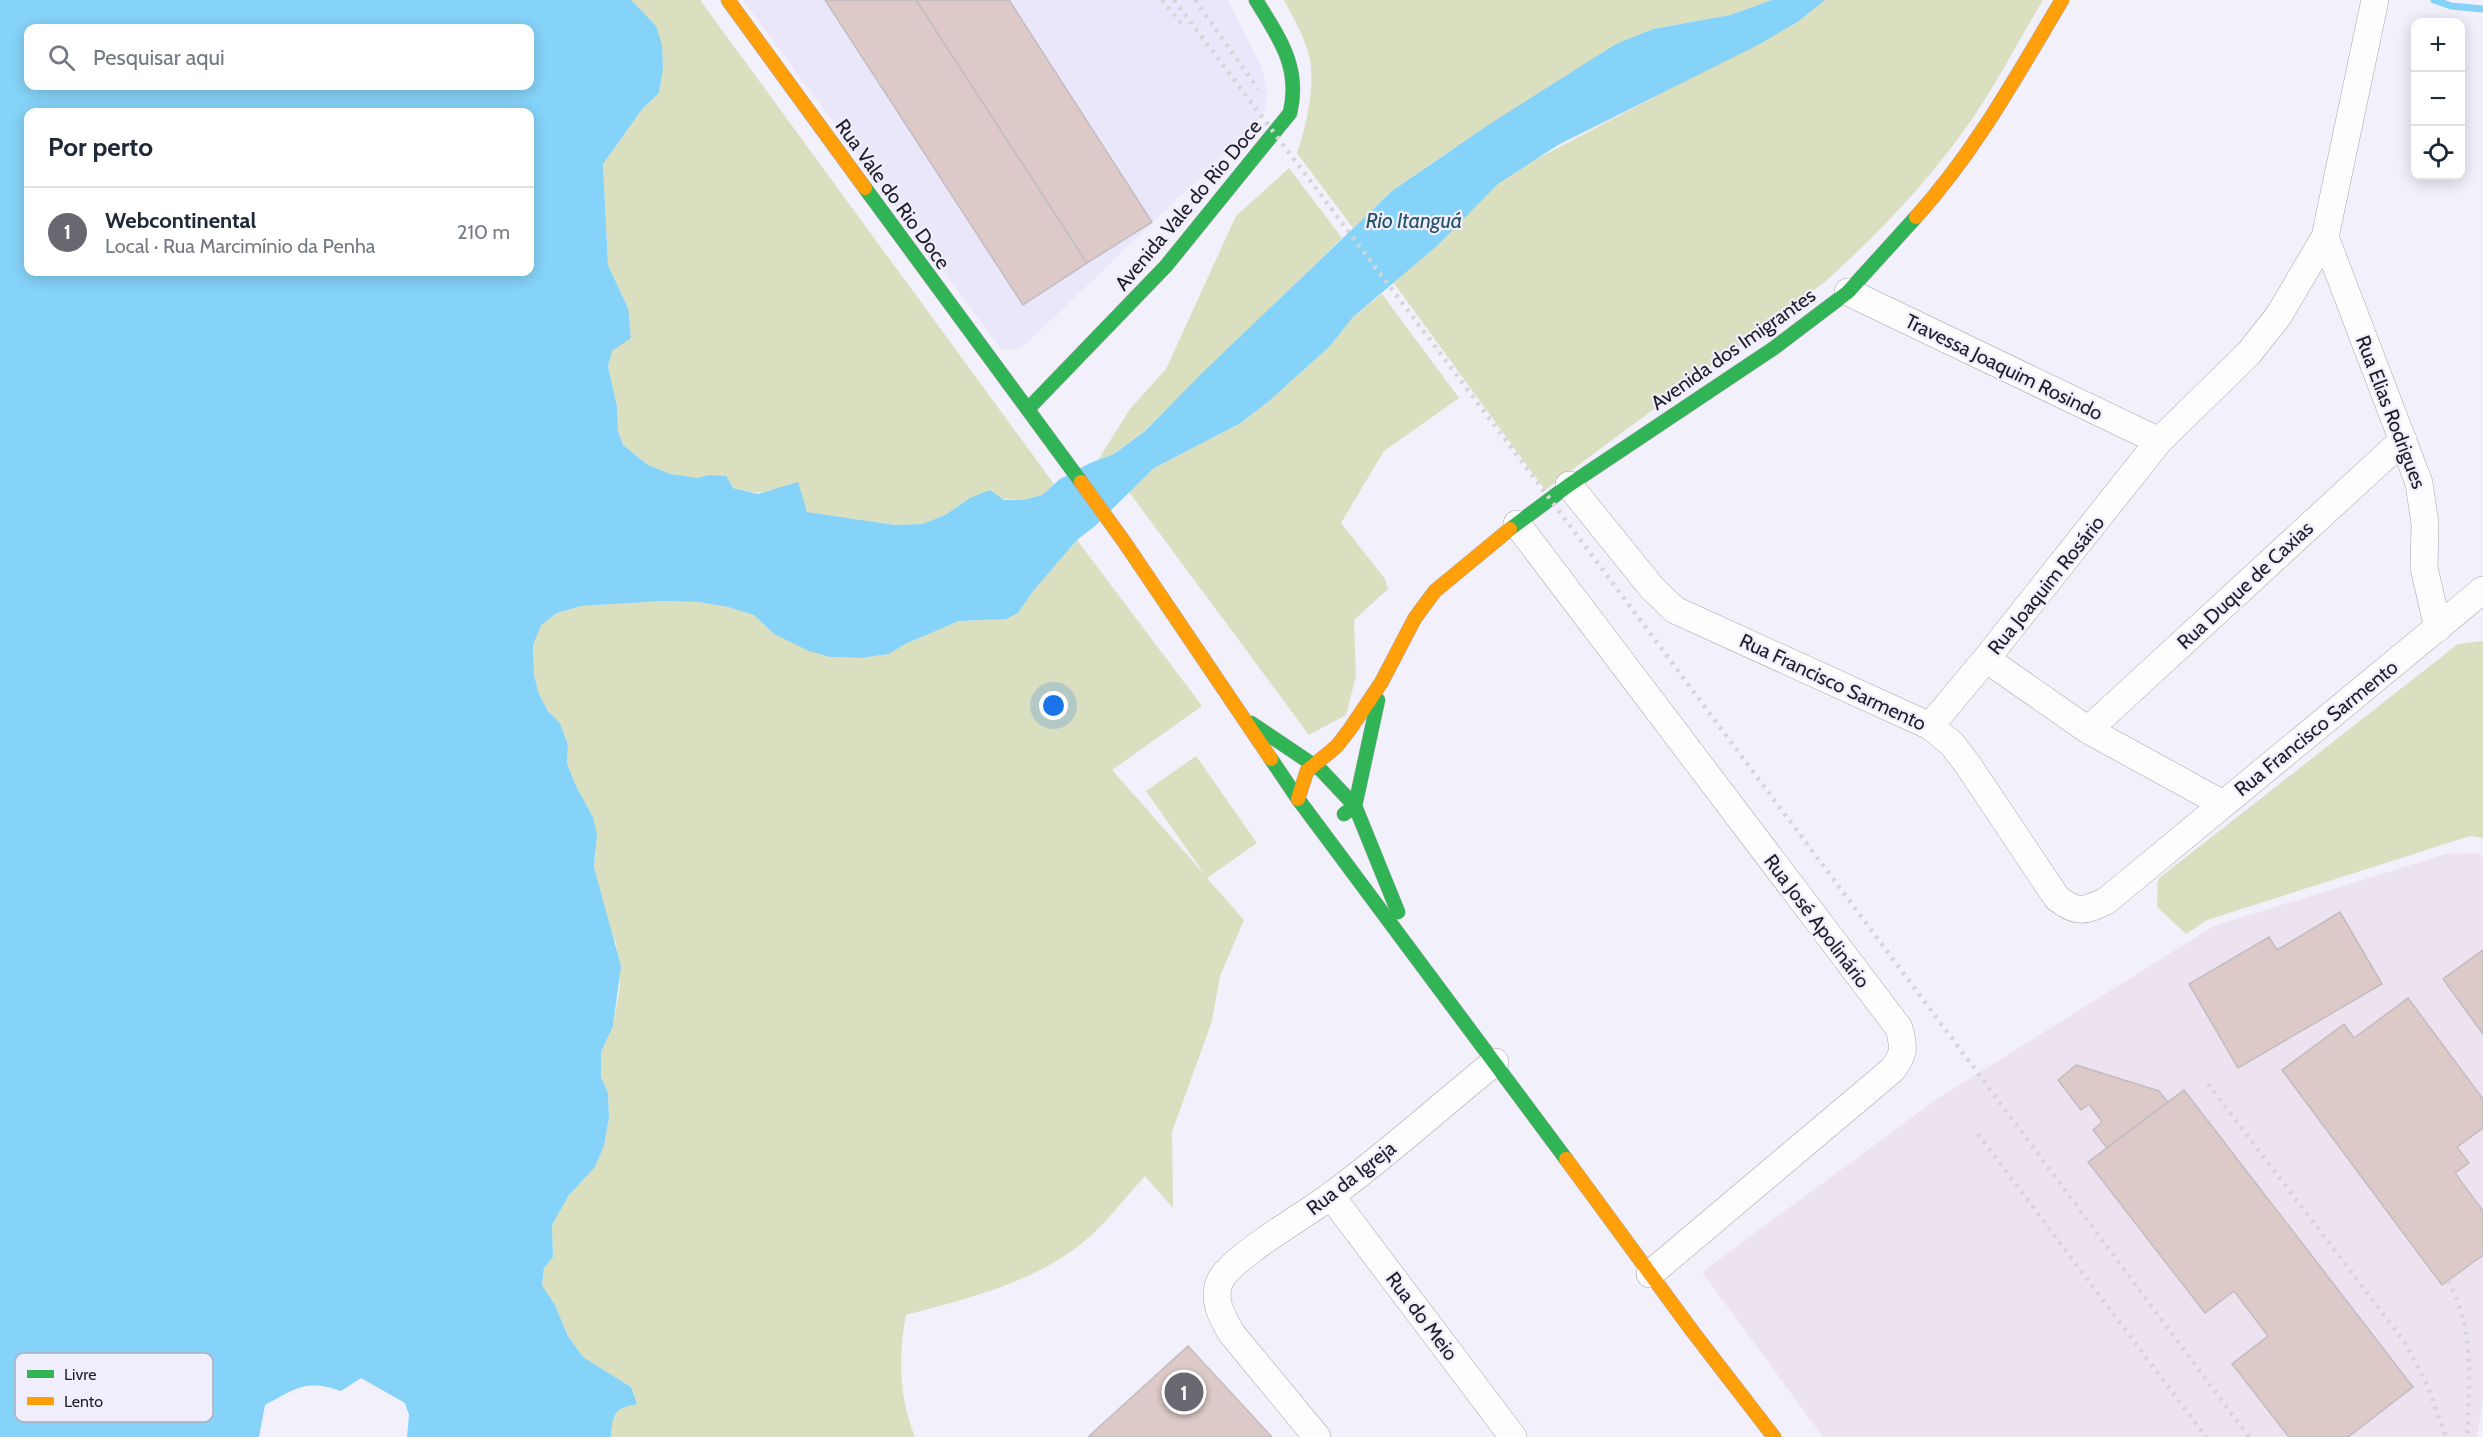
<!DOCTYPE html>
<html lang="pt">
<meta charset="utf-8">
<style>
body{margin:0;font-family:Cabin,sans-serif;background:#f2f2f3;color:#1f2937}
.controls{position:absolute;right:18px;top:18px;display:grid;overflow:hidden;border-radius:12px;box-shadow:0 3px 15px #0003}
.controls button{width:54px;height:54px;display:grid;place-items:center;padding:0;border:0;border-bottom:2px solid #e0e1e3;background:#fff;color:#1f2937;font:30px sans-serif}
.you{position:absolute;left:1054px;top:706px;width:21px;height:21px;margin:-15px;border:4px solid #fff;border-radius:50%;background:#1a73e8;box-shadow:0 0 0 9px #1a73e833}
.badge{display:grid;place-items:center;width:39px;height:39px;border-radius:50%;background:#696870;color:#fff;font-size:20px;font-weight:700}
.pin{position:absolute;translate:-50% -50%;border:3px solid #fff;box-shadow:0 2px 6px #0006}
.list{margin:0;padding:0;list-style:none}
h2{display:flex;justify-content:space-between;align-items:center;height:78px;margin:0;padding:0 24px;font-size:26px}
h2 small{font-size:20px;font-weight:400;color:#747a83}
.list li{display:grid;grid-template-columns:39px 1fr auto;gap:18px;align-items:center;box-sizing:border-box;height:90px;padding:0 24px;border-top:2px solid #e0e1e3}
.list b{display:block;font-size:22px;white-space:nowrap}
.list p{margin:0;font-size:20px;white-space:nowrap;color:#747a83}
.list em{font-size:20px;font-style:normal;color:#747a83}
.icon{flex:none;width:33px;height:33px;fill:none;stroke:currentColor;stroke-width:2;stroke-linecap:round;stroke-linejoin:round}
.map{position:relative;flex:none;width:2483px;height:1437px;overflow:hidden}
.search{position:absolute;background:#fff;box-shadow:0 3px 15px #0003;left:24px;top:24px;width:510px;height:66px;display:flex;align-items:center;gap:15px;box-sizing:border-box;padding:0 21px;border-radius:12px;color:#747a83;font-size:22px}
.panel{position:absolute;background:#fff;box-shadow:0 3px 15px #0003;left:24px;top:108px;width:510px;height:168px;border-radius:12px}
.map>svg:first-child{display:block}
.built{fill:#eae7fa}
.industrial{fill:#ede3f0}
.green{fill:#d9dfbf}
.water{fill:#86d3f9;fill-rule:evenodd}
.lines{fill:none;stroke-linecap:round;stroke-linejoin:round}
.stream{stroke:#86d3f9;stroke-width:7}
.building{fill:#ddcac8;stroke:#c1bcbf;stroke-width:1.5}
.street-casing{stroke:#a8a7ae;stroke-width:28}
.fast-casing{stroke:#a8a7ae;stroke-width:15}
.slow-casing{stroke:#a8a7ae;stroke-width:15}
.street{stroke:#fdfdfe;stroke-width:27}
.fast{stroke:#30b455;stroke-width:14}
.slow{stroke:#ff9f0a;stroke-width:14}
.rail{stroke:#d5d5d8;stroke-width:4.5;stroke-dasharray:3 6;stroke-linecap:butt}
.labels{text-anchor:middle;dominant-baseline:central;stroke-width:4.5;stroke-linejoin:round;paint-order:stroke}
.street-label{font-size:20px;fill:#1f1e25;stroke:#f0edfd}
.water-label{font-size:21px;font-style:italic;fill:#225166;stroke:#f0edfd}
.key{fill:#f0edfd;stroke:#b1afbc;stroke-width:1.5}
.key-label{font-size:16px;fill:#1f1e25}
</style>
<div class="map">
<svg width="2483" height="1437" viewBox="0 0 2483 1437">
<rect width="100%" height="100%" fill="#f2f0fa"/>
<path class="built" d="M743 0H1228L1261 66 1267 89 1266 109 1255 125 1027 343 1021 347 1007 350 1001 349Z"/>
<path class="industrial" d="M2478 853 2483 858V1400L2477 1437H1823L1702 1272 1937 1099 2214 926 2446 854Z"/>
<path class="green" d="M631 0H700L1054 484 1042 495 1023 500 970 498 945 515 922 524 895 525 807 512 803 503 771 490C748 498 728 485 708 475L698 478 671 474 648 465 623 445 618 430 617 406 608 366 611 351 628 308 608 265 603 164 643 108 659 93 663 69 662 45Z
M1284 0H1772L1730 15 1653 29 1485 127 1438 159 1392 191 1353 228 1297 153C1306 127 1315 88 1310 60 1306 39 1294 19 1284 0Z
M1825 0H2043C2019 40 1997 83 1970 122 1929 181 1879 233 1826 281L1545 490 1393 282 1437 246 1498 184 1527 164 1799 21Z
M1289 168 1342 238 1144 431 1114 454 1098 460 1130 409 1166 369 1236 216Z
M1382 294 1459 398 1384 451 1341 523 1385 579 1388 589 1354 620 1356 676 1346 715 1309 735 1129 492 1154 468 1239 424 1268 402 1330 346 1353 317Z
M1077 540 1202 706 1112 770 1205 875 1146 791 1196 756 1257 843 1207 878 1244 920 1220 976 1212 1021 1172 1132 1173 1208 1145 1176C1126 1196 1109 1220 1088 1238 1038 1282 968 1298 906 1315 898 1357 899 1397 915 1437H611L612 1416 620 1408 631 1387 583 1357 568 1336 555 1305 542 1285 544 1268 553 1257 552 1225 569 1195 595 1167 604 1146 609 1118 608 1093 601 1077V1052L613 1026 620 986 616 943 609 927 594 867 596 852 593 817 575 784 567 763 568 745 560 723 548 711 539 694 534 675 533 645 540 625 557 613 581 606 663 601 698 602 728 607 754 615 774 634 830 657 860 658 889 654 905 644 959 621 989 620 1018 613 1034 590Z
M2483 641V838L2470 836 2207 920 2186 934 2157 907 2158 879 2458 644Z"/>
<path class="water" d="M0 0H631L656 26 662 45 663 69 659 93 643 108 603 164 608 265 628 308 631 338 612 351 608 366 617 406 618 431 623 445 648 465 671 474 698 478 708 475 726 476 733 488 758 494 798 482 807 512 895 525 922 524 945 515 970 498 990 490 1004 500H1023L1042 495 1060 479 1090 463 1114 454 1145 431 1200 375 1392 191 1485 127 1616 44 1653 29 1730 15 1772 0H1825L1799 21 1758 45 1558 145 1498 184 1437 246 1353 317 1330 346 1268 402 1239 424 1154 468 1095 526 1077 540 1034 590 1018 613 1006 619 959 621 905 644 889 654 860 658 830 657 809 651 774 634 754 615 728 607 698 602 663 601 581 606 557 613 541 625 533 645 534 675 539 694 548 711 560 723 568 745 567 763 575 784 593 817 597 835 594 867 621 966 613 1026 601 1052V1077L608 1093 609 1118 604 1146 595 1167 569 1195 552 1225 553 1257 544 1268 542 1285 555 1305 568 1336 583 1357 631 1387 637 1404C613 1409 613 1413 611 1437H407L409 1415 405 1403 361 1378 341 1391C305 1379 297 1388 265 1405L259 1437H0ZM28 28H530V86H28ZM28 112H530V272H28Z"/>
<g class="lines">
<path class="stream" d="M2434 0 2451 6 2483 9"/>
</g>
<path class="building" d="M825 0H916L1087 263 1023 305Z
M916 0H1009L1152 222 1087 263Z
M2340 912 2382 984 2238 1068 2189 984 2269 937 2277 950Z
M2483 950V1034L2443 979Z
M2408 998 2483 1099V1128L2457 1147 2469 1163 2455 1173 2483 1211V1255L2442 1285 2282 1070 2344 1024 2354 1038Z
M2076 1065 2159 1091 2168 1102 2107 1148 2093 1130 2102 1122 2089 1104 2081 1110 2058 1080Z
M2184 1090 2413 1387 2348 1437H2289L2232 1364 2268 1336 2234 1291 2205 1313 2088 1162Z
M1188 1346 1272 1437H1088Z"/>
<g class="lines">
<defs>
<path id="street" d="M2325 237 2419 483 2425 524 2424 568 2438 628
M1848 292 2159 441
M1569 485 1652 588 1675 610 1930 726 1952 744 1968 765 2057 898C2077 914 2085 911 2106 901L2483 590
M1517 524 1899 1028C1904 1048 1905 1054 1892 1070L1650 1274
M1986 659 2088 730 2223 804
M1930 726 1986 659 2159 441 2249 353 2279 315 2325 237 2375 0
M2088 730 2403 440
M1331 1196 1513 1437
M1317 1437 1232 1334C1222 1318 1211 1298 1221 1279 1235 1255 1304 1216 1329 1197 1387 1155 1440 1106 1495 1062"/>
<path id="fast" d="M865 188 1081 482
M1028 409 1166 266 1290 113C1301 67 1279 38 1256 0
M1510 529 1569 485 1774 348 1848 292 1916 217
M1251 723 1321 770 1355 806 1398 912
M1271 759 1298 799 1566 1159
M1344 814 1355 806 1378 700"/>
<path id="slow" d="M728 0 865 188
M1916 217C1975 152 2017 75 2062 0
M1081 482 1125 543 1271 759
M1298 799 1307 771 1337 746 1350 729 1381 683 1415 618 1435 591 1510 529
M1566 1159 1693 1332 1774 1437"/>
</defs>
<use href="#street" class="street-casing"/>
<use href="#fast" class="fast-casing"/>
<use href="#slow" class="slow-casing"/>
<use href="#street" class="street"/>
<use href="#fast" class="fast"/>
<use href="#slow" class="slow"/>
<path class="rail" d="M1162 0 1181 23
M1174 0 1550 499 2249 1437
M1195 0 1258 89
M2208 1084 2403 1340 2426 1382 2446 1437
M1978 1134 2206 1437
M2448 1281C2476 1332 2469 1381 2467 1437"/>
</g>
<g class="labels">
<g class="street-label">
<text transform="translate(893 194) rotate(54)">Rua Vale do Rio Doce</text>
<text transform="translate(1188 205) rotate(-50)">Avenida Vale do Rio Doce</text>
<text transform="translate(1733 349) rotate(-35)">Avenida dos Imigrantes</text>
<text transform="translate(2004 367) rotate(26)">Travessa Joaquim Rosindo</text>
<text transform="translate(2391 412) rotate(69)">Rua Elias Rodrigues</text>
<text transform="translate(2046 585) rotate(-51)">Rua Joaquim Rosário</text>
<text transform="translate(2245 585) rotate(-43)">Rua Duque de Caxias</text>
<text transform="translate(1833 682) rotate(25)">Rua Francisco Sarmento</text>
<text transform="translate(2316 728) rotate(-39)">Rua Francisco Sarmento</text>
<text transform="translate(1817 921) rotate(53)">Rua José Apolinário</text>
<text transform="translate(1351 1178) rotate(-38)">Rua da Igreja</text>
<text transform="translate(1422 1316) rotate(53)">Rua do Meio</text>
</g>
<g class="water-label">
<text x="1414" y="220">Rio Itanguá</text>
</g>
</g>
<rect x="15" y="1353" width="198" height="69" rx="9" class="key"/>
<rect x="27" y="1370" width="27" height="8" fill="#30b455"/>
<rect x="27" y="1397" width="27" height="8" fill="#ff9f0a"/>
<g class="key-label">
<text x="64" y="1380">Livre</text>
<text x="64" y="1407">Lento</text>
</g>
</svg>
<div class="controls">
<button>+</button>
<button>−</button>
<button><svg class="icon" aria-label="locate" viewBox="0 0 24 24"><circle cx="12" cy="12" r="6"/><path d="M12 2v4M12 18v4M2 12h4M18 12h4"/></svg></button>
</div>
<div class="you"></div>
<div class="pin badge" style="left:1184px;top:1392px">1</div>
<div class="search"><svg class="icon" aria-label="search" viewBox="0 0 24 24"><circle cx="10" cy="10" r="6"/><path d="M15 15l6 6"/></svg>Pesquisar aqui</div>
<section class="panel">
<h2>Por perto<small></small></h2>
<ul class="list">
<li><span class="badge">1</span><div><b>Webcontinental</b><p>Local · Rua Marcimínio da Penha</p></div><em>210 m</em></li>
</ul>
</section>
</div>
